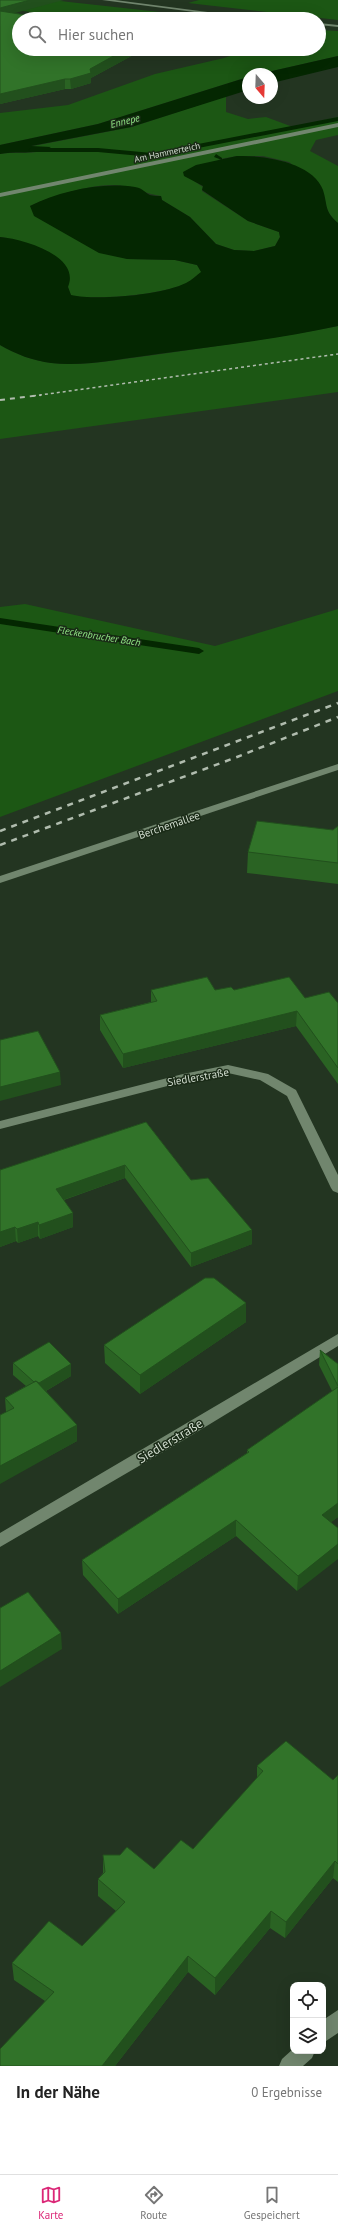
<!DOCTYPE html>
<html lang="de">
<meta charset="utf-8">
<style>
body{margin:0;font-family:"PT Sans",sans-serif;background:#f6f6f6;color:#222}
.controls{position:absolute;right:12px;bottom:12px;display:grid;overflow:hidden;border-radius:8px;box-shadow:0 4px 16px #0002}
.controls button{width:36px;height:36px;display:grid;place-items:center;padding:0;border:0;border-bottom:1px solid #e0e0e0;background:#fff;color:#222;font:20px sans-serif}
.compass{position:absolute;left:242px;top:68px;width:36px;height:36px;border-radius:50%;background:#fff;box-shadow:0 4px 16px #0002;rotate:161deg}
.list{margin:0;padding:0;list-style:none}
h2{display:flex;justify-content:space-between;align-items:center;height:52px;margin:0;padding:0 16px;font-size:17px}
h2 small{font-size:13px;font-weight:400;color:#767676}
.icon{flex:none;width:22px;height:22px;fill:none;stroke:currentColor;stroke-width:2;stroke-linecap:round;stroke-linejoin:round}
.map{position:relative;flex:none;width:338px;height:2066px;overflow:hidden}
.search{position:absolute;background:#fff;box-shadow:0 4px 16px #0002;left:12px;right:12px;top:12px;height:44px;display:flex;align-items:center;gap:10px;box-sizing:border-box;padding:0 14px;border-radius:22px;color:#767676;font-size:15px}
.sheet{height:108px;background:#fff}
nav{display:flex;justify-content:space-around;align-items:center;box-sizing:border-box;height:56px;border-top:1px solid #e0e0e0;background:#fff;font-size:11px;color:#767676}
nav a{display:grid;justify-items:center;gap:2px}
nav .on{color:#db2777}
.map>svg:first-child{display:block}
.green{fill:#1c5714}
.water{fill:#042701}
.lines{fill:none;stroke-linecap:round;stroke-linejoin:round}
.stream{fill:#042701;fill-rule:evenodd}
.minor{fill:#71866e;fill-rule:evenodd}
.tertiary{fill:#71866e;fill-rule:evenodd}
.secondary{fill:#71866e;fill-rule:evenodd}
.rail-far2{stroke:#b0bcae;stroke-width:1.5;stroke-dasharray:3 3;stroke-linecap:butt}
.rail-far1{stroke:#b0bcae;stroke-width:2;stroke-dasharray:5 5;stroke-linecap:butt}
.rail{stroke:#b0bcae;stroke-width:2.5;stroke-dasharray:6 6;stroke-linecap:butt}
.wall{fill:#2a6323}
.shaded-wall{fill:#22501d}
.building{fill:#317329;stroke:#22501d}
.labels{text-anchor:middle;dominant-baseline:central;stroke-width:3;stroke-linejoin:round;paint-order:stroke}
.far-street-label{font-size:9px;fill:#d1dccf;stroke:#1a2b17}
.far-water-label{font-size:10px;font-style:italic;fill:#94eb88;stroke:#1a2b17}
.street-label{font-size:11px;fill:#d1dccf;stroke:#1a2b17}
.near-street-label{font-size:13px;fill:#d1dccf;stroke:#1a2b17}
</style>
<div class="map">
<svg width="338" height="2066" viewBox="0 0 338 2066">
<rect width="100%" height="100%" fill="#233521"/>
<path class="green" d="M0 0H51L223 19H120L88 15 80 19H27L31 12 0 8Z
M199 0H338V20L188 3Z
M319 30 338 31V56L259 74H248V77L98 124 0 145V113L68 105 155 74 224 58 251 49H319Z
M226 96V112L248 119 266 117 293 127 338 117V135L316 140 310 151 338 166V223C326 213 325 204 322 189L289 162 263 156H237L220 159 194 181 203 187 202 191 248 221 279 232 280 237 275 246 254 251 234 250 216 244 190 217 162 200 161 196C147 194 136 188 123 186 99 181 52 196 30 206L127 259 175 260 197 265 202 272C197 275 192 280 187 283 162 295 98 300 71 296L68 287 7 238 0 237V154C15 151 38 156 50 147H28L132 127Z
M338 326V392L0 439V345C15 354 34 361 52 363 85 367 127 358 161 354 220 345 279 338 338 326Z
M25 604 215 646 338 609V691L0 817V607Z"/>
<path class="water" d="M338 56V67L272 83V74H259Z
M248 77V90L131 127 31 146 51 147C37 156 16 150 0 154V145L98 124Z
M237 156C263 155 313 162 323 190 328 206 324 211 338 223V326C278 339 218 346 158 354 125 358 84 367 51 363 34 361 15 354 0 345V237C24 239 81 256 68 287L71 295C97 301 162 295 186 283 192 280 197 275 201 272L197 265 175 260 127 259 99 253 34 216 30 206C61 191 100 182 135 187 141 188 144 191 148 194 151 196 157 196 161 196L162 200 190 217 216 244 234 250 254 251 275 246 280 237 279 232 248 221 202 190 203 186 184 176 183 172 196 165Z"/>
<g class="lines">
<path class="stream" d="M338 117V121L152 157 98 152H31L28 150 31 148H98L152 153Z
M216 154 222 158V160L214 157Z
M0 618 199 648 204 651 199 654 0 624Z"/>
<path class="minor" d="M338 123V127L0 197V193Z
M228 1065 268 1074 296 1090 338 1175V1193L333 1191 331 1188 287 1096 260 1080 228 1073 183 1082 0 1129V1121L183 1074Z
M338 1334V1346L187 1438 0 1547V1533Z
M338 2010V2033L323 2043V2020Z
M293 2049V2051H315L312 2058 303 2066H279L282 2059Z"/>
<path class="tertiary" d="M338 764V770L0 883V876Z"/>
<path class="secondary" d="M102 0H115L262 19H248Z
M319 23 338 25V27L319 25Z"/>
<path class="rail-far2" d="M33 396 338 354"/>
<path class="rail-far1" d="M0 400 41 395"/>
<path class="rail" d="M0 831 338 703
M0 845 237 757 338 717"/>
</g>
<path class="wall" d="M0 0 14 13 45 18V19H19V49H137V53L91 78V83L71 89H65L0 104Z
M338 826V884L247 873 248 852 333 830Z
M151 990H234L305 998 338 1003V1084L296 1026 123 1068 100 1030V1015L151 1002Z
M146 1122 191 1180 252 1244 191 1267 125 1178 64 1200 73 1227 40 1239 38 1236 18 1243 16 1241 0 1247V1170Z
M246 1303V1322L140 1394 105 1363 104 1345Z
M320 1350 338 1364V1517L331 1522 297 1591 236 1536 118 1614 83 1575 82 1560 247 1453V1450L332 1391 319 1365Z
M13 1363 71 1364V1376L46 1391 77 1425V1441L44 1459 6 1412 5 1398 26 1386 13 1375Z
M257 1766 333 1780 338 1775V1882L333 1878 285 1938 270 1928 215 1995 188 1972 115 2066H0L45 2001 14 1980 12 1963 82 1946 116 1911 98 1896V1879L103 1873V1855L154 1869 193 1849 257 1778Z"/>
<path class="shaded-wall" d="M30 0H64L0 17V8Z
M19 28V37L13 30Z
M126 49H137V53L91 78V83L71 89 70 79 90 69Z
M65 79V89L0 104V94Z
M297 1011 296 1026 123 1068V1054Z
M60 1072 61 1085 0 1101V1087Z
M125 1165V1178L57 1202 56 1189Z
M73 1213V1227L40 1239 39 1225Z
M38 1222V1236L18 1243 17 1229Z
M15 1227 16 1241 0 1247V1232Z
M252 1230V1244L191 1267V1253Z
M246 1303V1322L140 1394V1375Z
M71 1364V1376L37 1396 36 1385Z
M77 1425V1441L0 1484V1466Z
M338 1503V1517L321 1530 322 1515Z
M236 1520V1536L118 1614V1599Z
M338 1544V1559L297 1591 298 1576Z
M61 1633 62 1649 0 1687V1671Z
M335 1861 333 1878 285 1938 286 1922Z
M271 1911 270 1928 215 1995V1978Z
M188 1956V1972L115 2066H102Z"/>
<path class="building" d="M0 0H30L0 8Z
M0 11 45 18 42 19H19V28L13 30 19 31V49H126L90 69 91 73 70 79H65L0 94Z
M257 821 333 830 338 826V863L248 852Z
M207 977 215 990 231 987 234 990 289 977 305 998 329 992 338 1003V1068L297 1011 123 1054 100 1015 157 1001 151 990Z
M38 1031 60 1072 0 1087V1040Z
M146 1122 191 1180 208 1178 252 1230 191 1253 125 1165 56 1189 73 1213 39 1225 38 1222 17 1229 15 1227 0 1232V1170Z
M205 1278H214L246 1303 140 1375 104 1345Z
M49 1342 71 1364 39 1383 36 1381 34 1382 13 1363Z
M320 1350 338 1364V1386Z
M36 1381 77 1425 0 1466V1415L14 1408 5 1398Z
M338 1387V1503L322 1515 338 1528V1544L298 1576 236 1520 118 1599 82 1560 249 1452 247 1450Z
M28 1592 61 1633 0 1671V1608Z
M286 1741 333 1780 338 1775V1864L335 1861 286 1922 271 1911 215 1978 188 1956 102 2066H0V2049L54 1992 12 1963 49 1921 82 1946 125 1902 98 1879 105 1872 103 1855H120L127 1847 154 1869 181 1840 193 1849 263 1771 257 1766Z"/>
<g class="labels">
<g class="far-street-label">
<text transform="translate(167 152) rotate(-12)">Am Hammerteich</text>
</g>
<g class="far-water-label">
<text transform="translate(125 121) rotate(-14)">Ennepe</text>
<text transform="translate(99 636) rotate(9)">Fleckenbrucher Bach</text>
</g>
<g class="street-label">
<text transform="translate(169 825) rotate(-19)">Berchemallee</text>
<text transform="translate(198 1077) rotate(-10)">Siedlerstraße</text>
</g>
<g class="near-street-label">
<text transform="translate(170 1441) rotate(-31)">Siedlerstraße</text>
</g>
</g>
</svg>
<div class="controls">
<button><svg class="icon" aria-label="locate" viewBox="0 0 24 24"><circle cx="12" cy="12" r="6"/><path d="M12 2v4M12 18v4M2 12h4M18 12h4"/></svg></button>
<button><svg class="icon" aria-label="layers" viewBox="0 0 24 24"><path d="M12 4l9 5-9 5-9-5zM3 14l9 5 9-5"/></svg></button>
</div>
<svg class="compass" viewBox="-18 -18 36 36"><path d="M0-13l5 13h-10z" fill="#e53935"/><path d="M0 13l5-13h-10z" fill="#767676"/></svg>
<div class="search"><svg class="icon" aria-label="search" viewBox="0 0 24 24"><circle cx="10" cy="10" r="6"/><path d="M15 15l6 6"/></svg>Hier suchen</div>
</div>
<section class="sheet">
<h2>In der Nähe<small>0 Ergebnisse</small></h2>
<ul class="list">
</ul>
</section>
<nav>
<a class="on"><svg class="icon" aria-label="map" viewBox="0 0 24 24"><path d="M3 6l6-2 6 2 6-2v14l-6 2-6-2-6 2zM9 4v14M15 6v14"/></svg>Karte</a>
<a><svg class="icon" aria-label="directions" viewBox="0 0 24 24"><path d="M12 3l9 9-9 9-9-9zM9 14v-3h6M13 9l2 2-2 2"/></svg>Route</a>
<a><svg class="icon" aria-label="saved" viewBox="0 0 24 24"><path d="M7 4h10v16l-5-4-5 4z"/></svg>Gespeichert</a>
</nav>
